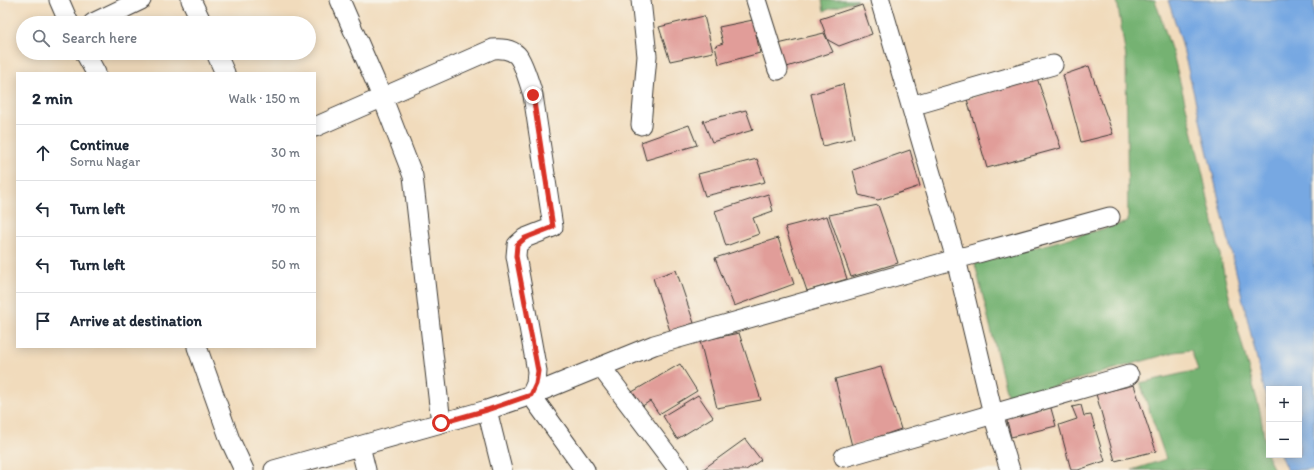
<!DOCTYPE html>
<meta charset="utf-8">
<style>
body{margin:0;font-family:Itim,sans-serif;background:#f6f6f7;color:#1f2937}
.controls{position:absolute;right:12px;bottom:12px;display:grid;overflow:hidden;border-radius:0px;box-shadow:0 2px 10px #0003}
.controls button{width:36px;height:36px;display:grid;place-items:center;padding:0;border:0;border-bottom:1px solid #e0e1e3;background:#fff;color:#1f2937;font:20px sans-serif}
.stop{position:absolute;width:12px;height:12px;margin:-9px;border:3px solid #d93025;border-radius:50%;background:#fff}
.stop.end{background:#d93025;border-color:#fff;box-shadow:0 1px 4px #0008}
.list{margin:0;padding:0;list-style:none}
h2{display:flex;justify-content:space-between;align-items:center;height:52px;margin:0;padding:0 16px;font-size:17px}
h2 small{font-size:13px;font-weight:400;color:#747a83}
.list li{display:grid;grid-template-columns:26px 1fr auto;gap:12px;align-items:center;box-sizing:border-box;height:56px;padding:0 16px;border-top:1px solid #e0e1e3}
.list b{display:block;font-size:15px;white-space:nowrap}
.list p{margin:0;font-size:13px;white-space:nowrap;color:#747a83}
.list em{font-size:13px;font-style:normal;color:#747a83}
.icon{flex:none;width:22px;height:22px;fill:none;stroke:currentColor;stroke-width:2;stroke-linecap:round;stroke-linejoin:round}
.map{position:relative;flex:none;width:1314px;height:470px;overflow:hidden}
.search{position:absolute;background:#fff;box-shadow:0 2px 10px #0003;left:16px;top:16px;width:300px;height:44px;display:flex;align-items:center;gap:10px;box-sizing:border-box;padding:0 14px;border-radius:22px;color:#747a83;font-size:15px}
.panel{position:absolute;background:#fff;box-shadow:0 2px 10px #0003;left:16px;top:72px;width:300px;height:276px;border-radius:0px}
.map>svg:first-child{display:block}
.forest{fill:#75b272;stroke:#486747}
.water{fill:#77a8e2;stroke:#4a627f}
.building{fill:#e19d99}
.lines{fill:none;stroke-linecap:round;stroke-linejoin:round}
.street-casing{stroke:#3c3934;stroke-width:21}
.street{stroke:#fff;stroke-width:19}
.route{stroke:#d93025;stroke-width:5}
</style>
<div class="map">
<svg width="1314" height="470" viewBox="0 0 1314 470">
<rect width="100%" height="100%" fill="#f7f3e8"/>
<filter id="ink" filterUnits="userSpaceOnUse"><feTurbulence type="fractalNoise" baseFrequency=".025" numOctaves="2"/><feDisplacementMap in="SourceGraphic" scale="8" xChannelSelector="R" yChannelSelector="G"/><feConvolveMatrix kernelMatrix="1 2 1 2 8 2 1 2 1" color-interpolation-filters="sRGB"/></filter>
<filter id="wash" filterUnits="userSpaceOnUse"><feTurbulence type="fractalNoise" baseFrequency=".012" numOctaves="4" result="noise"/><feDisplacementMap in="SourceGraphic" scale="16" xChannelSelector="R" yChannelSelector="G"/><feGaussianBlur stdDeviation="0.9" result="paint"/><feColorMatrix in="noise" values="0 0 0 0 0 0 0 0 0 0 0 0 0 0 0 0 0 1.4 0 .05"/><feComposite in="paint" operator="in"/></filter>
<g filter="url(#wash)">
<rect width="100%" height="100%" fill="#f1dbbc"/>
<path class="forest" d="M822 0H858L824 11Z
M1117 0H1155L1174 58 1201 166 1228 292 1260 411 1267 456 1274 470H1132L1166 459 1140 383 1198 370 1191 350 1175 352 1008 399 975 264 1128 222 1126 58Z"/>
<path class="water" d="M1168 0H1314V470H1287L1280 455H1299V389H1269V410L1181 40Z"/>
<g id="blocks">
<path class="building" d="M862 5 872 34 839 46 828 40 820 19Z
M704 16 713 52 670 61 659 27Z
M753 20 760 53 719 64 715 46 723 43 719 27Z
M824 33 833 52 784 68 774 45Z
M1089 66 1113 134 1081 142 1063 75Z
M1037 78 1061 148 987 168 967 99Z
M843 84 854 138 823 146 811 94Z
M746 110 753 130 712 142 703 121Z
M689 125 697 145 646 160 641 142Z
M910 150 920 186 878 200 859 195 853 170Z
M757 159 765 182 705 196 698 174Z
M768 194 773 211 753 218 759 234 726 246 715 211Z
M878 205 898 263 851 277 829 215Z
M827 216 847 279 807 291 785 227Z
M778 238 794 284 734 306 715 258Z
M676 270 694 323 670 331 653 278Z
M739 333 761 400 717 408 700 341Z
M680 364 697 391 659 414 650 401 638 409 627 395Z
M881 367 901 429 852 446 835 379Z
M1134 385 1156 451 1115 461 1096 394Z
M698 395 713 417 677 439 663 416Z
M1050 405 1056 426 1011 437 1006 417Z
M1081 405 1084 416 1091 415 1105 461 1078 470H1071L1059 425 1077 419 1072 407Z
M745 439 761 460 746 470H702Z"/>
</g>
</g>
<g filter="url(#ink)">
<use href="#blocks" fill-opacity="0" stroke="#3c3934" stroke-width="1"/>
<g class="lines">
<defs>
<path id="street" d="M59 0 69 23
M191 0 202 23
M340 0 383 99 413 176 441 423
M756 0 778 70
M880 0 956 259 993 414 1010 470
M93 23 141 0
M85 53 96 73
M216 53 225 73
M911 106 1053 65
M641 125 647 56 641 0
M315 127 493 49C500 48 511 49 517 55 523 61 530 85 533 95L553 227 525 238 517 245 516 256 537 371 536 384 531 395
M197 347 230 440 244 470
M601 367 679 470
M531 395 654 345 956 259 1110 217
M487 410 502 470
M360 446 366 470
M844 457 1129 375
M274 470 487 410 531 395 585 470"/>
</defs>
<use href="#street" class="street-casing"/>
<use href="#street" class="street"/>
</g>
</g>
<g class="lines" filter="url(#ink)">
<path class="route" d="M441 423 487 410 531 395 536 384 538 371 516 256 517 245 525 238 553 227 533 95"/>
</g>
</svg>
<div class="controls">
<button>+</button>
<button>−</button>
</div>
<div class="stop" style="left:441px;top:423px"></div>
<div class="stop end" style="left:533px;top:95px"></div>
<div class="search"><svg class="icon" aria-label="search" viewBox="0 0 24 24"><circle cx="10" cy="10" r="6"/><path d="M15 15l6 6"/></svg>Search here</div>
<section class="panel">
<h2>2 min<small>Walk · 150 m</small></h2>
<ul class="list">
<li><svg class="icon" aria-label="ahead" viewBox="0 0 24 24"><path d="M12 20V5M6 11l6-6 6 6"/></svg><div><b>Continue</b><p>Sornu Nagar</p></div><em>30 m</em></li>
<li><svg class="icon" aria-label="left" viewBox="0 0 24 24"><path d="M17 20v-9H6M10 6l-5 5 5 5"/></svg><div><b>Turn left</b></div><em>70 m</em></li>
<li><svg class="icon" aria-label="left" viewBox="0 0 24 24"><path d="M17 20v-9H6M10 6l-5 5 5 5"/></svg><div><b>Turn left</b></div><em>50 m</em></li>
<li><svg class="icon" aria-label="arrive" viewBox="0 0 24 24"><path d="M6 21V4h12l-3 4 3 4H6"/></svg><div><b>Arrive at destination</b></div></li>
</ul>
</section>
</div>
